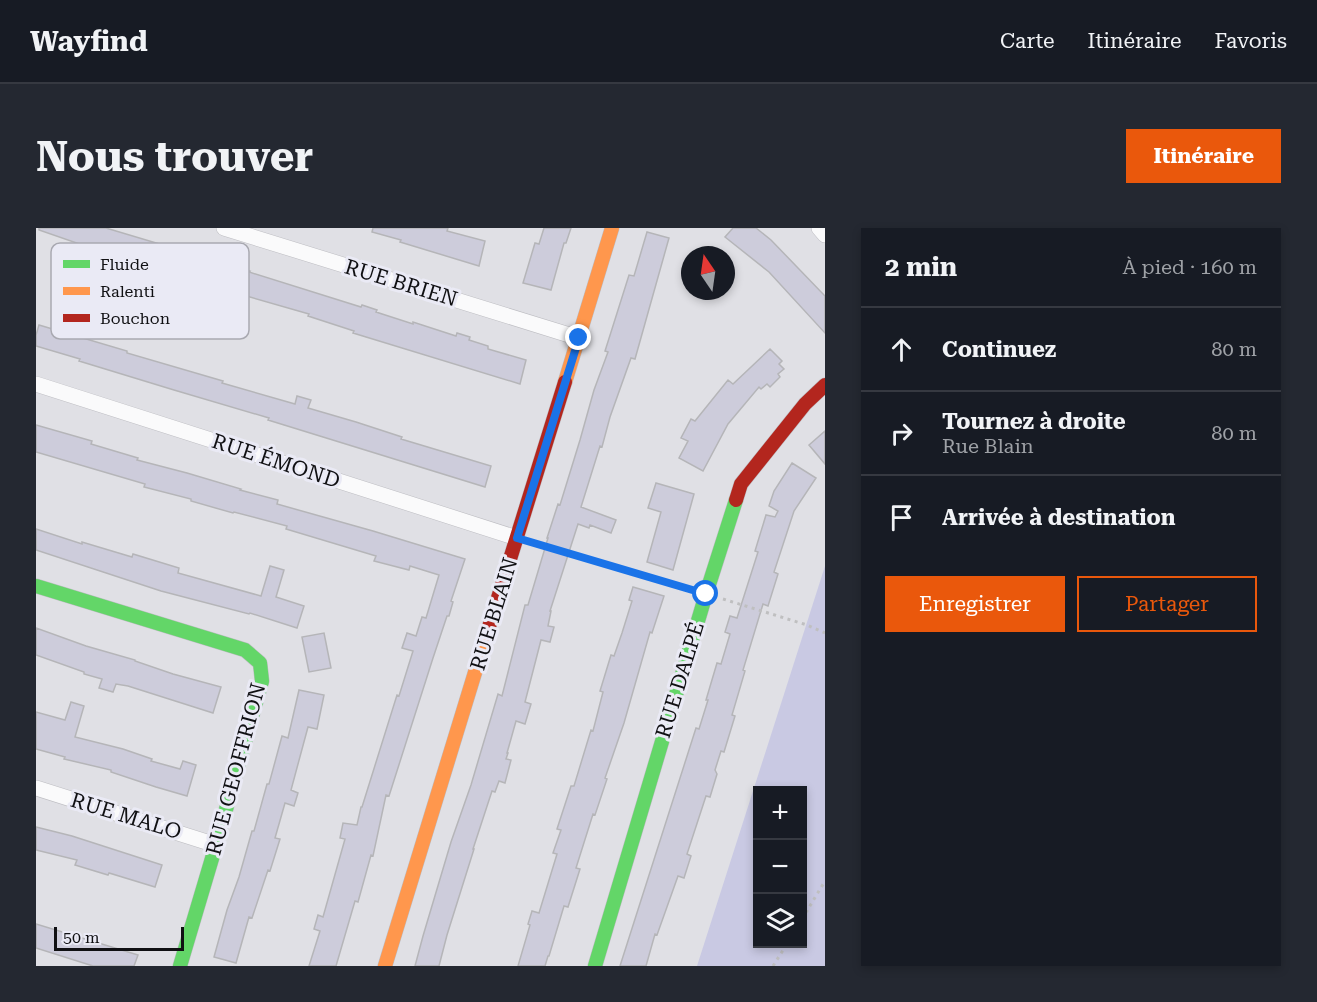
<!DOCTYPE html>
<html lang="fr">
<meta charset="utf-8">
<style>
body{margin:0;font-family:"Roboto Serif",serif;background:#242831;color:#f1f3f6}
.controls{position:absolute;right:18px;bottom:18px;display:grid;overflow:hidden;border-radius:0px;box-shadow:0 3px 9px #0003}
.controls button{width:54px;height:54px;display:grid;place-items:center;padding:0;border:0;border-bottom:2px solid #363941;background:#171b24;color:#f1f3f6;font:30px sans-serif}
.compass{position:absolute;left:645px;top:18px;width:54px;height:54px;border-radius:50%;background:#171b24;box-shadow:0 3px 9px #0003;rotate:347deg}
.scale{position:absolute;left:18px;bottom:15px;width:130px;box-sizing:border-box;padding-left:6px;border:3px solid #101013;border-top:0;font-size:16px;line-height:21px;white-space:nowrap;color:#101013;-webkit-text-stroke:4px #eaeaf5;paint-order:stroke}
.stop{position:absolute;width:18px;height:18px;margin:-14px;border:4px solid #1a73e8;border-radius:50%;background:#fff}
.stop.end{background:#1a73e8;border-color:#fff;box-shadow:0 2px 6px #0008}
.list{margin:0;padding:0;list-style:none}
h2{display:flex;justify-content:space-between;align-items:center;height:78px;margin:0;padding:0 24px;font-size:26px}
h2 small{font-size:20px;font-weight:400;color:#9ea1a6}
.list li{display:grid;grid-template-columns:39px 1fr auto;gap:18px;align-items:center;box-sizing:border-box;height:84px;padding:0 24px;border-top:2px solid #363941}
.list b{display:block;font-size:22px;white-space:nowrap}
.list p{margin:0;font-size:20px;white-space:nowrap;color:#9ea1a6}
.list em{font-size:20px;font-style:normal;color:#9ea1a6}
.actions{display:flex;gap:12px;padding:18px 24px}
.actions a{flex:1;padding:14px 0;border:2px solid #ea580c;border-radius:0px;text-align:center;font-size:21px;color:#ea580c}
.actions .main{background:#ea580c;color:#fff}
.icon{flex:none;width:33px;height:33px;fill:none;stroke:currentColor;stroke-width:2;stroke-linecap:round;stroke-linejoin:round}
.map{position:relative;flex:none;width:789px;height:738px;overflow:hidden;border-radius:0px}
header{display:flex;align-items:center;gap:36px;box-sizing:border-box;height:84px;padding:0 30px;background:#171b24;border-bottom:2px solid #363941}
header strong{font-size:28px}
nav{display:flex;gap:33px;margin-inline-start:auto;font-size:21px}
.intro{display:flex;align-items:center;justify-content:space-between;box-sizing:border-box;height:144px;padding:0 36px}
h1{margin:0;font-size:42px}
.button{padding:15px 27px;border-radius:0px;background:#ea580c;color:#fff;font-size:21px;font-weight:700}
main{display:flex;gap:36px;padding:0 36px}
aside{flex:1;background:#171b24;border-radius:0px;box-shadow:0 3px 9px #0003}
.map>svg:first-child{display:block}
.green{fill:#c9c9e3;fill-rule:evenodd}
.building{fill:#cdccdb;stroke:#b5b5b8;stroke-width:1.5}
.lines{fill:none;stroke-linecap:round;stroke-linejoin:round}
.street-casing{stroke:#bdbdc2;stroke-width:16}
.fast-casing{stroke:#bdbdc2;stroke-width:15}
.slow-casing{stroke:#bdbdc2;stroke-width:15}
.jam-casing{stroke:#bdbdc2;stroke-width:15}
.path{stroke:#bfbfc0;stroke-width:3;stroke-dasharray:3 4.5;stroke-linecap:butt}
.street{stroke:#fafafb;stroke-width:15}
.fast{stroke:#63d668;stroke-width:14}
.slow{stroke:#ff974d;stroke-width:14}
.jam{stroke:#b3261e;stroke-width:14}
.route{stroke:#1a73e8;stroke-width:8}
.labels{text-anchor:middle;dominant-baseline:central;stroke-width:6;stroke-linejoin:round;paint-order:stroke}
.street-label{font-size:21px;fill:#101013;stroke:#eaeaf5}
.key{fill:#eaeaf5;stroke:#a9a9b1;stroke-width:1.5}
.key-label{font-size:16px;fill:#101013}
</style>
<header>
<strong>Wayfind</strong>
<nav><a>Carte</a><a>Itinéraire</a><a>Favoris</a></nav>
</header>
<div class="intro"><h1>Nous trouver</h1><a class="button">Itinéraire</a></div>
<main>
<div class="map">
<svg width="789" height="738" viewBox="0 0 789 738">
<rect width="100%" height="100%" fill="#e0e0e5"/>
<path class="green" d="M789 338V738H661ZM722 562H766V716H722Z"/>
<path class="building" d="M3 0H70L214 43 213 44 325 79 326 77 341 82 340 84 377 96V94L420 108 421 105 434 109 433 112 452 118V121L490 132 484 156 317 105 318 103 272 88 273 86 207 67 206 70 172 60 173 57 107 38 106 40 83 32 84 30 3 2Z
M337 0H412L411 3 449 13 443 38 364 14 365 12 336 4Z
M508 0H535L530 15H528L515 62 487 55 499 15 503 16Z
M697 0H720L735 12 789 68V105L733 44 689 9Z
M611 4 633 10 599 131 595 130 574 189 566 219 564 218 545 279 580 292 575 305 554 297 553 300 542 296 514 383H515L512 398 518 399 514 414 505 412 489 474 495 476 489 496 480 493 471 525H472L470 531 475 532 469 555 463 553 459 564 456 563 437 621H438L411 707 403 738H379L387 708 415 614 435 557 462 466 466 468 489 377H492L512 310H511L522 276 524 277 544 212 558 162 572 124 569 123 576 101 593 47 598 48Z
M3 97 91 123V125L187 153 186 155 259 176 261 168 275 172 272 180 320 194 366 209 365 211 455 238 449 259 232 192 233 190 138 162 43 133 44 131 0 118V107Z
M734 121 746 133 743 136 748 141 742 146 744 149 734 159 731 156 725 161 723 159 692 196 667 243 643 230 652 213 645 210 655 191 659 193 692 152 697 156Z
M0 197 56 213 55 216 102 230 101 232 151 245 205 261 204 262 242 272 241 276 337 303 429 331 415 373 417 374 413 388H411L397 430 353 568 350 567 337 628 335 627 322 674 319 673 300 738H273L284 703 278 701 282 687 287 689 309 611 304 610 307 595 321 597 325 579H326L361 467 363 468 377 423 366 420 371 405 380 408 386 389 390 390 403 347 374 338 373 342 338 333 340 328 250 301 251 298 198 284 197 285 155 273V271L108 259 109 256 0 224Z
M789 203V236L773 217Z
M756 235 780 250 758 283 738 344 742 346 732 378 727 376 707 442 709 443 696 487 699 488 688 524 685 523 679 542 681 546 674 569 670 568 651 626 655 628 648 650 642 648 621 707 619 706 610 738H584L660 500 663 501 672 472H670L681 435 685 436 694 406 689 404 694 388 701 390 722 324 719 323 730 287 739 289 742 283 733 278 738 263Z
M620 255 658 266 637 342 611 334 625 284 612 280Z
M0 301 46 316V314L96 329 97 326 143 340 142 345 225 368 234 338 248 342 240 369 268 378 261 400 214 385 213 386 125 363 0 322Z
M597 359 628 368 616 405 614 404 588 495 569 550 571 551 559 587 557 586 540 640 544 641 532 679 528 678 513 728H512L509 738H482L494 697 492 696 496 683 503 685 521 626 517 625 525 602 521 601 535 558H538L555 502 557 503 567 464 564 463 568 450 575 427 578 428 586 405 596 373 593 372Z
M0 400 50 418 99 432V433L137 446 185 459 177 485 92 458 80 456 77 464 63 460 66 451 48 446V444L0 427Z
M288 405 295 440 273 444 266 409Z
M263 462 288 467 281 501 272 499 255 562 262 565 258 578 249 575 239 610 244 611 234 643 232 642 216 690 213 689 200 735 178 729 191 682 203 649 216 603H218L231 556H233L246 508 252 510Z
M35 474 48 478 39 509 87 521 116 531 115 533 144 541 147 533 160 537 151 568 120 559 75 544V542L28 531 29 529 0 521V484L29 492Z
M0 599 36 608 126 637 119 659 73 645 72 647 39 637 41 632 0 622Z
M0 696 102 727 98 738H57L0 720Z"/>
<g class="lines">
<defs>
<path id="street" d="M188 0 543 110
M783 0 789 7
M0 156 481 310
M0 560 180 617"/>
<path id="fast" d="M0 358 209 422 224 435 226 453 180 617 144 738
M559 738 670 366 700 272"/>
<path id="slow" d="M529 154 576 0
M349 738 452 402"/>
<path id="jam" d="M700 272 705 256 769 176 789 157
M452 402 529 154"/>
</defs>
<use href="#street" class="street-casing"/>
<use href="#fast" class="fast-casing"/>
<use href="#slow" class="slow-casing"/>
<use href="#jam" class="jam-casing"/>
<path class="path" d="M497 315 652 361
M687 371 771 397 789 405
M766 691 789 653
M737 738 751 716"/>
<use href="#street" class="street"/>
<use href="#fast" class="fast"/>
<use href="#slow" class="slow"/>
<use href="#jam" class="jam"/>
</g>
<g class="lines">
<path class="route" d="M543 110 481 310 670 366"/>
</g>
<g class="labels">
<g class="street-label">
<text transform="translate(365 55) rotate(17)">RUE BRIEN</text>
<text transform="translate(240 233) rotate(18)">RUE ÉMOND</text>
<text transform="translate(458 386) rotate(-73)">RUE BLAIN</text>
<text transform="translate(644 452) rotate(-73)">RUE DALPÉ</text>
<text transform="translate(200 541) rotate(-75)">RUE GEOFFRION</text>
<text transform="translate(90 588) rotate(17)">RUE MALO</text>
</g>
</g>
<rect x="15" y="15" width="198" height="96" rx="9" class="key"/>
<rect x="27" y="32" width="27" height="8" fill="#63d668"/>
<rect x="27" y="59" width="27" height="8" fill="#ff974d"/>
<rect x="27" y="86" width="27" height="8" fill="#b3261e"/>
<g class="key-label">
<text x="64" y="42">Fluide</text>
<text x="64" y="69">Ralenti</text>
<text x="64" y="96">Bouchon</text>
</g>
</svg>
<div class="controls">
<button>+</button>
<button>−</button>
<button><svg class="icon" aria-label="layers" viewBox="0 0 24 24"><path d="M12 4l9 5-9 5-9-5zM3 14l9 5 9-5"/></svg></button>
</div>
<svg class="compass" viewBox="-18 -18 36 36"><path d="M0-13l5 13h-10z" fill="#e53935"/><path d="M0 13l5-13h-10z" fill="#9ea1a6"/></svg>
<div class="scale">50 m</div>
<div class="stop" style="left:670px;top:366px"></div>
<div class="stop end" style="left:543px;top:110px"></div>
</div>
<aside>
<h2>2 min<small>À pied · 160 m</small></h2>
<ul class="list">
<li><svg class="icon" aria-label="ahead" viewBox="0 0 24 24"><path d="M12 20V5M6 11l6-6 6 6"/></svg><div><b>Continuez</b></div><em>80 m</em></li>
<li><svg class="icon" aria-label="right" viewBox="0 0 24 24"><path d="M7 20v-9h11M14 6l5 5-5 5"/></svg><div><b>Tournez à droite</b><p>Rue Blain</p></div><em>80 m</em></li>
<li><svg class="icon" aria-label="arrive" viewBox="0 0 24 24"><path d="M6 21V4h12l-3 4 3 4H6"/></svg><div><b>Arrivée à destination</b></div></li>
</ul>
<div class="actions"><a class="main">Enregistrer</a><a>Partager</a></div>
</aside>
</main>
